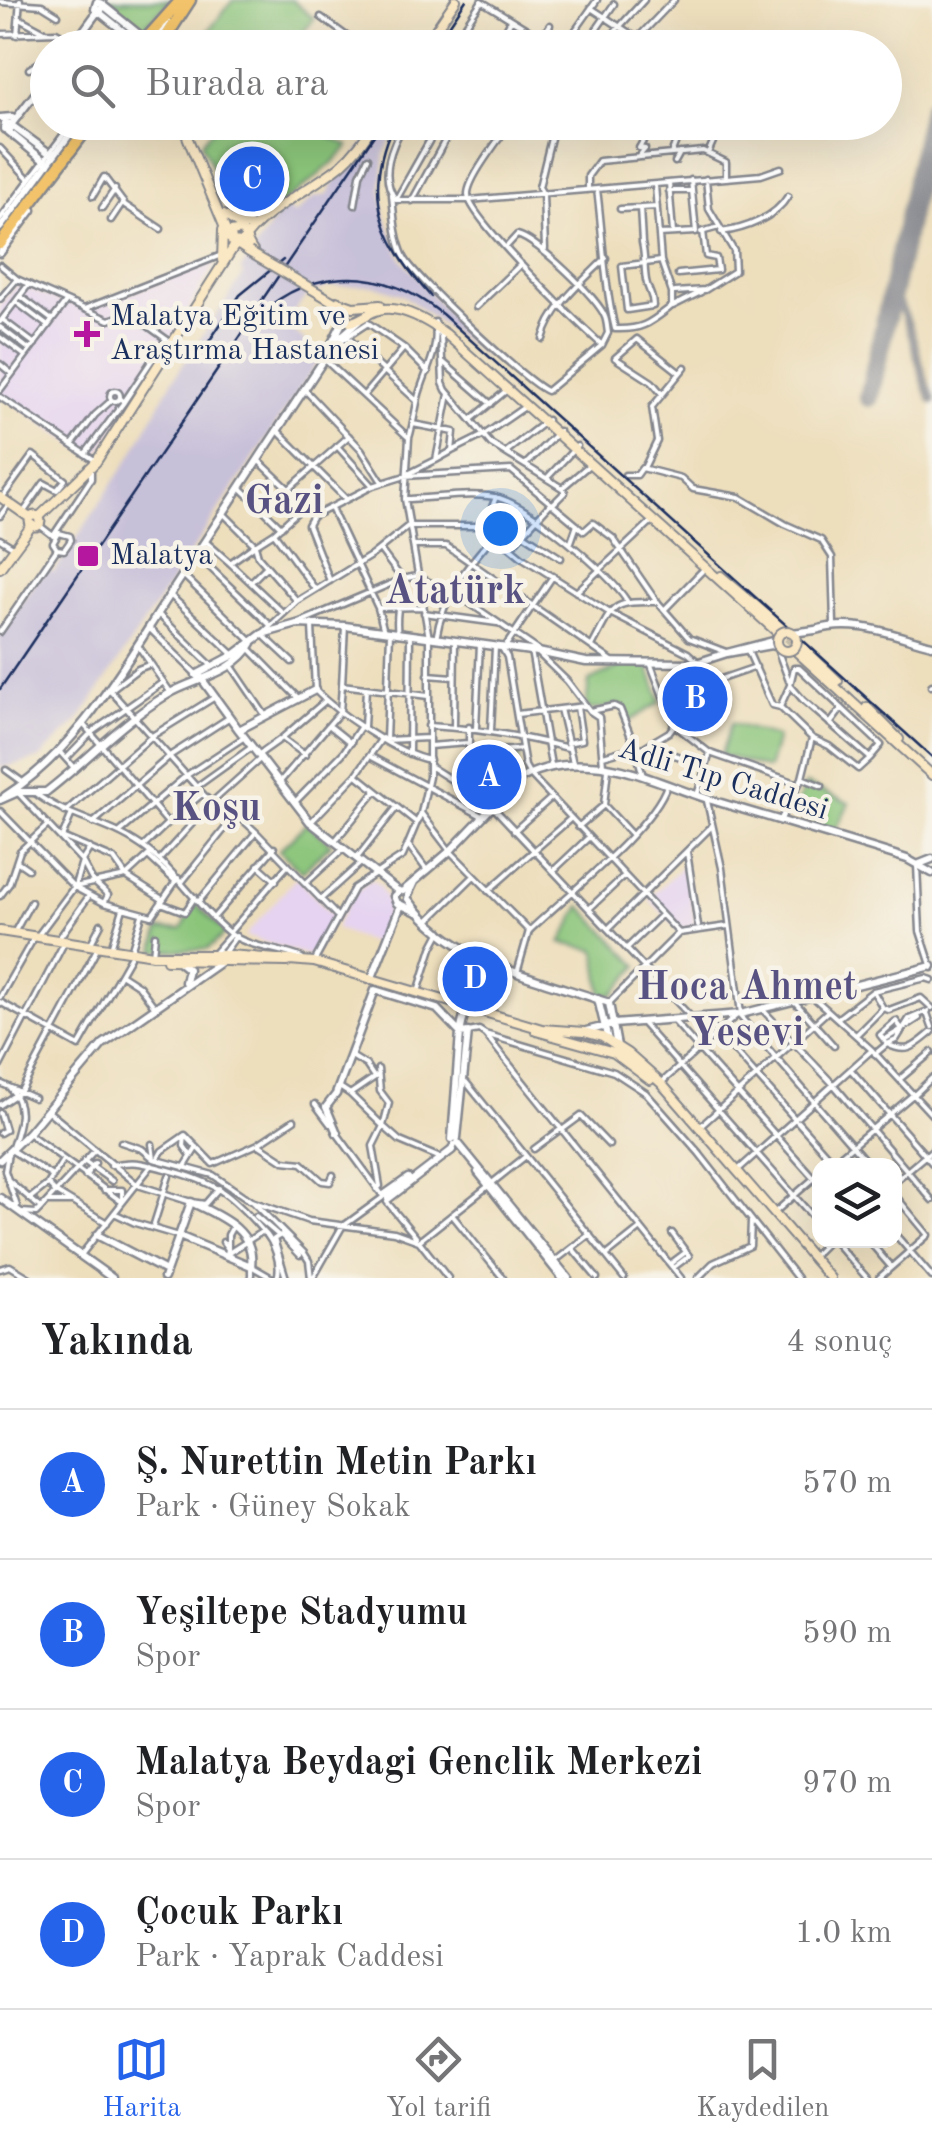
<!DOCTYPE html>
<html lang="tr">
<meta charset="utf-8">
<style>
body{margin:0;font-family:"Old Standard TT",serif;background:#f6f6f6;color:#202124}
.controls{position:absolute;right:30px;bottom:30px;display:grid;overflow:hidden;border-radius:20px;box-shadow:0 10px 40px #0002}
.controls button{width:90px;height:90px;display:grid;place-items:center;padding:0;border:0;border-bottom:2px solid #e0e0e0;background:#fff;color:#202124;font:50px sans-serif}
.you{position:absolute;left:500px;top:528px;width:35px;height:35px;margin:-25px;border:8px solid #fff;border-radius:50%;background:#1a73e8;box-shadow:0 0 0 15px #1a73e833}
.badge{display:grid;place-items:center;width:65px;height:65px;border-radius:50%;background:#2563eb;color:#fff;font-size:32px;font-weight:700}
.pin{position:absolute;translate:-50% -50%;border:5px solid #fff;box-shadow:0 2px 10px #0006}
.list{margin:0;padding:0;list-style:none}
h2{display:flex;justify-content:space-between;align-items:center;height:130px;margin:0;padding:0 40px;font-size:42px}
h2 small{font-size:32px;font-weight:400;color:#757577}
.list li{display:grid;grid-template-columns:65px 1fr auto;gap:30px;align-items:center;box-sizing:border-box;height:150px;padding:0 40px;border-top:2px solid #e0e0e0}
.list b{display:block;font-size:38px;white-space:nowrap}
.list p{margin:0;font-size:32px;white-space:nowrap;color:#757577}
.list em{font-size:32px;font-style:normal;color:#757577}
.icon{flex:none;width:55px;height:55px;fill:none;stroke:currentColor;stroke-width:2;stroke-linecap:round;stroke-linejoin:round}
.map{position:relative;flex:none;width:932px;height:1278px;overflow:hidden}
.search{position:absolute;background:#fff;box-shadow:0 10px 40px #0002;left:30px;right:30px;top:30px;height:110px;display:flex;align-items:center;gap:25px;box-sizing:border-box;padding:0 35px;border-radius:55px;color:#757577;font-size:38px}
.sheet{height:730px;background:#fff}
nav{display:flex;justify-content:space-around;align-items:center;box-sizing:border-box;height:140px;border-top:2px solid #e0e0e0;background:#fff;font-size:28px;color:#757577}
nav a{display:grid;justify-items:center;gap:5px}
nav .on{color:#2563eb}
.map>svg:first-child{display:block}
.built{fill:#e5d3f1}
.industrial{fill:#c7c0d9}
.green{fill:#8bc57a;stroke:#537a6c;stroke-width:2.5}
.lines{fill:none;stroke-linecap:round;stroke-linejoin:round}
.taxiway{stroke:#84868d;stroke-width:8}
.runway{stroke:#84868d;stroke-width:20}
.secondary-tunnel{stroke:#c3bba9;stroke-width:8;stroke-dasharray:8 4;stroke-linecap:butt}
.minor-casing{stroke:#84868d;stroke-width:9}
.tertiary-casing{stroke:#84868d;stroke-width:11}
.secondary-casing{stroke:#84868d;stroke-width:12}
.trunk-casing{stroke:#84868d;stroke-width:15}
.minor{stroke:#fff;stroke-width:4}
.tertiary{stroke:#fff;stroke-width:6}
.secondary{stroke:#fae7c3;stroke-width:8}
.trunk{stroke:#f2c36a;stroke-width:10}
.rail{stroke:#1b2f5e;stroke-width:2.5}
.tertiary-bridge-casing{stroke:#84868d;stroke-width:11;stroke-linecap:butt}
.secondary-bridge-casing{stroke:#84868d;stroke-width:12;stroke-linecap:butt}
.tertiary-bridge{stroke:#fff;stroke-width:6}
.secondary-bridge{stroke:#fae7c3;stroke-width:8}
.poi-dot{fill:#b5179e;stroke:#f7f3e8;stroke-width:4}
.labels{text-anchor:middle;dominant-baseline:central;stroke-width:9;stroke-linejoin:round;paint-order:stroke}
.poi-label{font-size:30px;fill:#1b2f5e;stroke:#f7f3e8;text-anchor:start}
.street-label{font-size:30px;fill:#1b2f5e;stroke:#f7f3e8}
.district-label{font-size:40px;font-weight:bold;fill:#575282;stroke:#f7f3e8}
</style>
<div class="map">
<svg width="932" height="1278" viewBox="0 0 932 1278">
<rect width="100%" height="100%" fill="#f7f3e8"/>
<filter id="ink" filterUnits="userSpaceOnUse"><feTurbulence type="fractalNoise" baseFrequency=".01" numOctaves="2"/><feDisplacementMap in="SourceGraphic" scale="20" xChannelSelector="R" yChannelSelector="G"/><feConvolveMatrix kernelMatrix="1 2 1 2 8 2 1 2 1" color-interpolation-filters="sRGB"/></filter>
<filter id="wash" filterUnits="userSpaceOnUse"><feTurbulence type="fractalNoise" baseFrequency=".0048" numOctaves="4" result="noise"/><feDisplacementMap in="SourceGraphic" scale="40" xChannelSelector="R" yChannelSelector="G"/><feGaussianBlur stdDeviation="2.25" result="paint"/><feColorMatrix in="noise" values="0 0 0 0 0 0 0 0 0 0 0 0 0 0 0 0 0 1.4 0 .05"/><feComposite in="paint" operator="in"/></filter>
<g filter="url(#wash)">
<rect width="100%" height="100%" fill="#eddebc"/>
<path class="built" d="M216 262 159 361 95 458 0 394V305L14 287 21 285 58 301 91 307Z
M684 864 695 923 692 927 678 929 649 899Z
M297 877 333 917 313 957 245 936Z
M371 880 379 885 389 905 377 945 335 928 354 893Z"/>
<path class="industrial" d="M379 123H398L385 153 381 187 385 215 401 258 450 316 487 353 484 356 403 295 376 286H347L328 287 309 294 285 322 321 357 80 719 39 759 0 768V632L45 568 54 572 98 506 133 453 172 381 244 274 240 271 283 207 295 214 314 197 327 195 340 173 343 174Z"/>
<path class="green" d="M102 0H171L142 29Z
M233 0H292L314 19 291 47H224L206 34Z
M301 122 349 146C331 166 266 225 238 217L232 211 201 143 218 123Z
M623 665H648L661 702 628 722 621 705 591 710 586 705 589 681Z
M695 669 721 710 693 727 668 686Z
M731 723 777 737 768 769 721 755Z
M514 751 520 757 510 779 489 799 469 787 468 775 486 754Z
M806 784 849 803 835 832 793 812Z
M307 823 331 844 302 872 279 850Z
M195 903 226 933 208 949 155 951 159 930 182 929Z
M581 906 638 966 613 995 602 994 596 950 561 943Z"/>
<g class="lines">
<path class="taxiway" d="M929 122 932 123
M892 293C915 326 916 364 932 400"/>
<path class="runway" d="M869 397 932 108"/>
</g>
</g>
<g filter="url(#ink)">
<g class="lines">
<path class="secondary-tunnel" d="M778 630 798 648"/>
<defs>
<path id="minor" d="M481 1 558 48
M0 2 42 5 58 15
M591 8 637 38
M321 17 363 48
M19 18 45 32
M596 30 614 4
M505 31 511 20
M0 34 56 32 73 41
M17 35 20 0
M541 38 550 25
M450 48 481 2
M563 48 597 0
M600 48 644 0
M628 48 674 0
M29 69 40 62 48 69
M405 122C392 145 378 176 396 200H469L761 175 781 168
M592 122 595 124
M691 122 716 134
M188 126 194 122
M0 148 27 177
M708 153 722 122
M671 154 676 141
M639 156 645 149 639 148 654 122
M675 162 680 153
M669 183 673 233
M597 189C603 236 604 283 615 329 643 330 650 323 672 306V293L661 261 655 185
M588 190V176L599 161 703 151 726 162V177
M669 191H692
M392 195C394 216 395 238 404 257 413 276 529 385 547 391L602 345C580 325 469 218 468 195 467 179 501 137 511 122
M93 196 104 177 125 205 161 229
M396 200 440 122
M412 201 455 122
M355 205 360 175 368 158
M657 207 640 208 642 243C645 255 644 268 646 280 648 292 653 294 653 306L627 310 622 266 661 261
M102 208 115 189
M620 209 640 208
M0 219 73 122
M111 220 123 202
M701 232 719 227
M721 232C745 229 775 218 788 196
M659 234 696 232 691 180
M506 247 517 235C536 239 599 299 605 317 607 322 607 328 608 333L602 345
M545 249 543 194 539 187 555 122
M0 265 17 279 109 320 130 313 173 344
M678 274 718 270 716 258 706 256 703 231
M675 292 705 290 735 271 734 251 709 209 706 179
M20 296 52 320
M0 299 17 279
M16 302 48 326
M673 306 701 292
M476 307 521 264
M84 309 219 256
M3 320 35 344
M0 322 29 284
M435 322 441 336 443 383 446 390 491 444 562 488 589 465
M0 327 30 350
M0 337 24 355
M347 337 417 401
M543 339C552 306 582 282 606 258
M328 361 342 340 368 323 404 348
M443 362 491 404
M0 364 12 374
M0 390 66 302
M305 390 361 449 382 482
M110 396a5 5 0 1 1 10 0a5 5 0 1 1-10 0Z
M449 394 436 460 452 451
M662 394 652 382 615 358 637 339 680 373
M364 395 404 348 428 372
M0 397 96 461
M124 402 166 339
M472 419 507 390
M413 424 454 432 452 451 484 435 523 408
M279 432 346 499
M409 438C413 425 415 411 418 398 424 373 439 353 435 327
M72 445 95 415 112 400
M337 446 373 486
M506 452 547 420
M85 454 124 402 120 398
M258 460 316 515 373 486 402 477
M525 465 559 431
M644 468 657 441 652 407 685 367
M410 473 436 460
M625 475H637L642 468 681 478 693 489 739 497 785 524 821 540 832 557 834 624
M404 476 511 470 584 531 593 523 613 538 654 598 689 638 726 652
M547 478 577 446
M241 488 281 527
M289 489 349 436
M2 498 33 455 65 480 57 490 44 483 23 513
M405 499C431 499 476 491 499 498 532 508 608 572 627 601
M553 504 565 492 563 489
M304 506 274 533 315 589
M331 508 378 608 384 632
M491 513 561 558
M314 514 308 525 330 581
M0 516 9 504
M39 525 52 535
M485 525 496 497
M274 533 255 545 258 556 297 601
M53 536 91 479V467
M0 539 13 547
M205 541 230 563 255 545 223 513
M571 542 577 525
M413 546H446L454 551 612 661
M511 547 551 503
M381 551 402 579
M197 555 269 624
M230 563 281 611
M184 576 252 642
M252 581 266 567
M396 581C403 601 394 613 398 634
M576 592 653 520
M170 595 234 655
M378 608 422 607
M666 608 705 568
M424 613 497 623
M159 615 213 667
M298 623 402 579 417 576 465 600 538 650
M312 626 315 690C337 713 399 755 430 760
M150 629 197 675
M0 632 57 549 64 550 71 540 70 536 59 533 53 543 57 549
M390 633 386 740 428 738
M436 639C443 594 467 566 496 533
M592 646C614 605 610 601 658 602
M139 647 171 693
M505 647 553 576
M502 648 507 657 525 766 529 773 679 933
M250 649 299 699
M777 649 789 681
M531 651 551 765
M748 651 772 705 780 707
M538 653 567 681 590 711 614 706 620 709 635 747
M292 662 262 634 297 601 372 555 408 526H484L523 558 610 613 688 653 718 680 756 667
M231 665 265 715
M428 675 454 677
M342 685 345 626
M790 685 803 700 870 758 858 769 829 746 812 738 780 707Z
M790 685 794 668H799L881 745 870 758
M931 686 932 685
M113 688 138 669 151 664
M109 689 211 803 160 859
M560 709 573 763
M590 711 599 717 603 765
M517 714 585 706
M83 724 168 823 143 847
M830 724 842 708
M674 725 710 753 799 784
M428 726C477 728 521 736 568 748
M454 726 455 641
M331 727 351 743
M364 727 366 688
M476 728 480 644
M491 730 495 647
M282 738 324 702
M567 743 582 740 577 707
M429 746 468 743
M649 747 706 765
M642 748 638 758 643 776
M58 750 75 769
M409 754 410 635
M469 754 522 749
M258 755 282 738 305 755
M370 756 482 816
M603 756 635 747 642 748 669 732 674 725 651 665
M66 759 92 732 162 683
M260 759 211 803 243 820 256 832 336 915
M431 767 491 805 689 1015
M6 770 24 783
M358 776 417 823
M453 776 469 770V727
M802 778 822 786
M279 783 340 712 342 685 428 696
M199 785 252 747
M18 793 82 861 92 880 108 895 104 903
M35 793C67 818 107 822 140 845 175 868 196 906 228 932 248 948 279 948 302 958
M697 795 710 753
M296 801 343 753 361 726
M707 801 722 868 741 1014
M604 805 631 834
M0 811 74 887 104 903 152 916 178 878
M65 812 152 736 215 697
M421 813 450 851 529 931 517 973
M781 819 802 778 812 738
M311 822 356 775 382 738
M93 823 171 755 230 717
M168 823 202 794
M578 827 604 805 608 769
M514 831 551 798
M120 832 187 775 243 738
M63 835 71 816
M62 837 114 859 126 876 162 899
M335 841 376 791
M409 846 426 869
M687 852 698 926
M148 856 174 880
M357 858 397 807
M18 862 28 869
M258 865 276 881
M917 865 920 931 932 968
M553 871 588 838
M182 882 235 816
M305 884 342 850
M75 885 82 861 90 848
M488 891 570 819
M0 896 9 884 20 851 47 826
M321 899 362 862
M199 901 256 832
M161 903 185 912 195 897
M589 909 624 876
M215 916 274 848
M428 921 474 876
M609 928 712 826
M529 931C563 898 654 827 667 785
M14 933 31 902
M229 933 288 865
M39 934 74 887 126 876 151 853
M60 937 89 896
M90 945 101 924
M111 948 123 909
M132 948 142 915
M627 948 661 915
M214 953 231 934
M224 953 236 936
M153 955 155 935
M314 962 354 888 403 856 421 813 429 777V638L405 499 409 438 324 359
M122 975 139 986 154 1006
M873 991 883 1008
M418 992 432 948 441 931
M0 997 32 941
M813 997 872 1050 932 1115
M447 998 465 993 478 959
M794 1001 834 1046
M0 1002 79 1046 130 957
M609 1003 679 933 728 926
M762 1009 834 1085 932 1200
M927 1013 932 1027
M838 1018 873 991 926 978 932 980
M706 1019 837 1166
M674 1021 820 1185
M641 1022 820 1225
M902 1029 919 1018
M468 1032 479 1030 485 1034 681 1278
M485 1034 614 1072 646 1093 699 1153 797 1278
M856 1035 883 1008 889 1010 921 998 932 1008
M884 1040 902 1029 896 1021 880 1035 887 1044 896 1040 909 1019 928 1011
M875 1054 887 1044C908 1055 915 1046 932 1032
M353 1057 366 1065 374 1077
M0 1066 63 945
M378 1069 380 1091 389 1103 383 1126 400 1141 438 1157
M851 1070 932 1163
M900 1079 932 1052
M466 1082 526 1156
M0 1083 34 1098
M661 1083 738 1014 870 1166
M9 1087C27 1107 19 1126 11 1150L52 1176
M341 1088 350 1094 378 1075
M350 1094 383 1126 373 1146 380 1186 377 1189
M914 1095 932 1078
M315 1104 330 1124
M0 1105 21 1091 96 951
M48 1111 138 1185 191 1202 205 1204 219 1188
M0 1113 5 1130 0 1133
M702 1125 828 1011
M562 1130 581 1116 609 1145
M336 1132 383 1196
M28 1133 122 1202
M185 1135 213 1164 258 1144 284 1161 302 1163 322 1181 330 1182 333 1175
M185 1135 184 1146 191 1156
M121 1142 142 1149 154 1159 213 1175 251 1201 309 1221 394 1232 419 1241
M152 1144 154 1159
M258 1144 294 1120
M534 1149 561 1129
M8 1153 5 1171 17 1206
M157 1160 162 1151 185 1135
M84 1161 112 1181
M111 1165C135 1160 142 1163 165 1169 215 1182 229 1192 263 1231L227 1254 228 1249 223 1242
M828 1166 914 1094
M184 1168 197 1147
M738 1170 872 1050
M85 1176 95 1163
M7 1179 41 1208 95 1150
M894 1182 932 1150
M48 1184 54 1191 107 1223
M104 1190H122V1202
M29 1199 48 1184 63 1160
M252 1201 304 1253 309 1261 311 1278
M47 1202H71
M387 1202 416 1237
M22 1212 36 1213 41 1208
M114 1213 135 1223 179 1236
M774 1213 820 1173
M256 1216 278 1235
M453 1216 503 1278
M153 1227 169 1176
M263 1231C274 1241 282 1265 277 1278
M672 1233 689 1256 673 1268
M894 1233 932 1277
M833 1240 867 1278
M868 1240 891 1267
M572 1248 597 1278
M228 1249V1235L233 1226
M81 1255 152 1165
M607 1255 641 1228
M811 1258 829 1240
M555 1261 590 1234
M670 1264 686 1252
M0 1269 10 1266 30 1278
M251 1278V1266L272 1278
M286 1278 274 1239 281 1235 300 1255
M313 1278 342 1227 382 1198
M448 1278 419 1241 526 1156 624 1278
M698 1278 713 1263 750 1246 751 1221
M879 1278 928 1235 894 1194"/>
<path id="tertiary" d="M97 2 103 4 101 11 95 9Z
M104 6 145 39
M99 12 142 46
M152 45 167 21
M71 48 98 11
M0 118 12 117
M5 123 11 124 10 130 4 129Z
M11 125 48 77
M11 125 49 153H55
M8 131 48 164
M0 228 79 122
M0 253 32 210
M336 341 359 321
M815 630C856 618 892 635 932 645
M777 640 727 653 771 645 780 648
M196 675 234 655 262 634 297 624 345 626 538 652 586 662 696 663 727 653
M201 678 239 730 315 690
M239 730 310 822 398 891
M5 796C80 748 125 663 173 590 222 514 273 437 323 361L345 317
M0 800 18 792H46C89 759 126 717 174 691 200 678 237 671 252 643
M917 865 932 859
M399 891 394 896 397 903 417 912
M403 891 450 851 517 781C539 767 564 763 590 765 631 767 669 787 708 799 774 819 841 838 907 859L932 873
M408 895 414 882
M408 899C455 964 538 978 609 1003L617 1046
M177 960 188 969 185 982
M371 980 401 905
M598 999 608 1040
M586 1031 614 1024 741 1014 932 966
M337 1133 326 1107 336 1094 375 990 437 1009 460 1033 452 1139
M457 1138 468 1032 460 1033 465 1011
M458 1143 568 1278
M0 1160 28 1133 103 1044 219 963
M478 1172 562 1278
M384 1195 408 1178
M0 1198 112 1278
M388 1199 452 1150 454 1145
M97 1235 166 1271
M164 1278 191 1202C217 1215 256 1229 251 1266L179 1236"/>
<path id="secondary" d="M151 48 152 45
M423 48 456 0
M181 122 229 238
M224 215 238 224 249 225
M253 251C248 245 246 236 242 230L231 232 232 242 242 243C260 212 312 189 341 165 355 153 365 138 376 122
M222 260 223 230
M336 301 353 307 380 305
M334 302 350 322C361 321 368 312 379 310 401 304 429 322 446 334L777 632
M0 497 30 518
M29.5 521a5.5 5.5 0 1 1 11 0a5.5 5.5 0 1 1-11 0Z
M39 517 96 462 233 248 237 244 249 252
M0 568 32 525
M721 576 786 631
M797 642 838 681
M796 651 932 775
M867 707 899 739
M0 931 153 955H229L314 962 542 1029 584 1032 602 1037 627 1053 661 1083 830 1278
M167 960 287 962
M536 1031 614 1053 650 1080"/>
<path id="trunk" d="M138 48 181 0
M159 48 190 0
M0 244 92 122"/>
</defs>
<use href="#minor" class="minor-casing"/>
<use href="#tertiary" class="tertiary-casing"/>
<use href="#secondary" class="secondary-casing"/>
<use href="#trunk" class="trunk-casing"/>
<use href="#minor" class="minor"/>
<use href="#tertiary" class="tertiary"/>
<use href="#secondary" class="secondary"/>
<use href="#trunk" class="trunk"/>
<path class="rail" d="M434 48 466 0
M393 125C361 195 383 243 431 297
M256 309 383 122
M206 346 240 295 283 260
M0 689 246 328C302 266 378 262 442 314L932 757"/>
<defs>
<path id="tertiary-bridge" d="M792 633 815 630"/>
<path id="secondary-bridge" d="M249 252 334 302
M777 641a10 10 0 1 1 20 0a10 10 0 1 1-20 0Z"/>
</defs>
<use href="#tertiary-bridge" class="tertiary-bridge-casing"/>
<use href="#secondary-bridge" class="secondary-bridge-casing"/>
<use href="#tertiary-bridge" class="tertiary-bridge"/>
<use href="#secondary-bridge" class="secondary-bridge"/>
</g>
</g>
<g class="poi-dot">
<path d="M82 319h10v10h10v10h-10v10h-10v-10h-10v-10h10z"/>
<rect x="76" y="544" width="24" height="24" rx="5"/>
</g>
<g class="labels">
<g class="poi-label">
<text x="110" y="317">Malatya Eğitim ve<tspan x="110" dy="34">Araştırma Hastanesi</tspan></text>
<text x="110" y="556">Malatya</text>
</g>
<g class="street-label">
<text transform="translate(723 780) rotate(17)">Adli Tıp Caddesi</text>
</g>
<g class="district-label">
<text x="284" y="503">Gazi</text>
<text x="455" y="593">Atatürk</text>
<text x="216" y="810">Koşu</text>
<text x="747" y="989">Hoca Ahmet<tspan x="747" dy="46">Yesevi</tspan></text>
</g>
</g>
</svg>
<div class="controls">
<button><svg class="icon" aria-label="layers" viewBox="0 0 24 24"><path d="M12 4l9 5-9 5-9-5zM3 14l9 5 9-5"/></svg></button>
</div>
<div class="you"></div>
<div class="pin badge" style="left:489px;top:777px">A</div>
<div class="pin badge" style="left:695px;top:699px">B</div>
<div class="pin badge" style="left:252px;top:179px">C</div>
<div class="pin badge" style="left:475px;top:979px">D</div>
<div class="search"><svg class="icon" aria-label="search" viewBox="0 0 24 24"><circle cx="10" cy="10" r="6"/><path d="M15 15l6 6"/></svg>Burada ara</div>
</div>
<section class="sheet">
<h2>Yakında<small>4 sonuç</small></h2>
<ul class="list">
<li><span class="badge">A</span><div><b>Ş. Nurettin Metin Parkı</b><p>Park · Güney Sokak</p></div><em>570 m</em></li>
<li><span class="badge">B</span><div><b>Yeşiltepe Stadyumu</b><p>Spor</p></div><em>590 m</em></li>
<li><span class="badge">C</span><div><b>Malatya Beydagi Genclik Merkezi</b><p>Spor</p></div><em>970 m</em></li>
<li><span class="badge">D</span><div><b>Çocuk Parkı</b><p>Park · Yaprak Caddesi</p></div><em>1.0 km</em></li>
</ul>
</section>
<nav>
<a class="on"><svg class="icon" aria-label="map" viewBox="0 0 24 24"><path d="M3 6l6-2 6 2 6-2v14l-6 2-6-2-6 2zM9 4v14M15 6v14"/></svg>Harita</a>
<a><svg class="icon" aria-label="directions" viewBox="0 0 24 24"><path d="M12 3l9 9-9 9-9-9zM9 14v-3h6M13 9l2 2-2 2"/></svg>Yol tarifi</a>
<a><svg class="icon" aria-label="saved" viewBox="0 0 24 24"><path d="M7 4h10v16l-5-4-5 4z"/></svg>Kaydedilen</a>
</nav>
